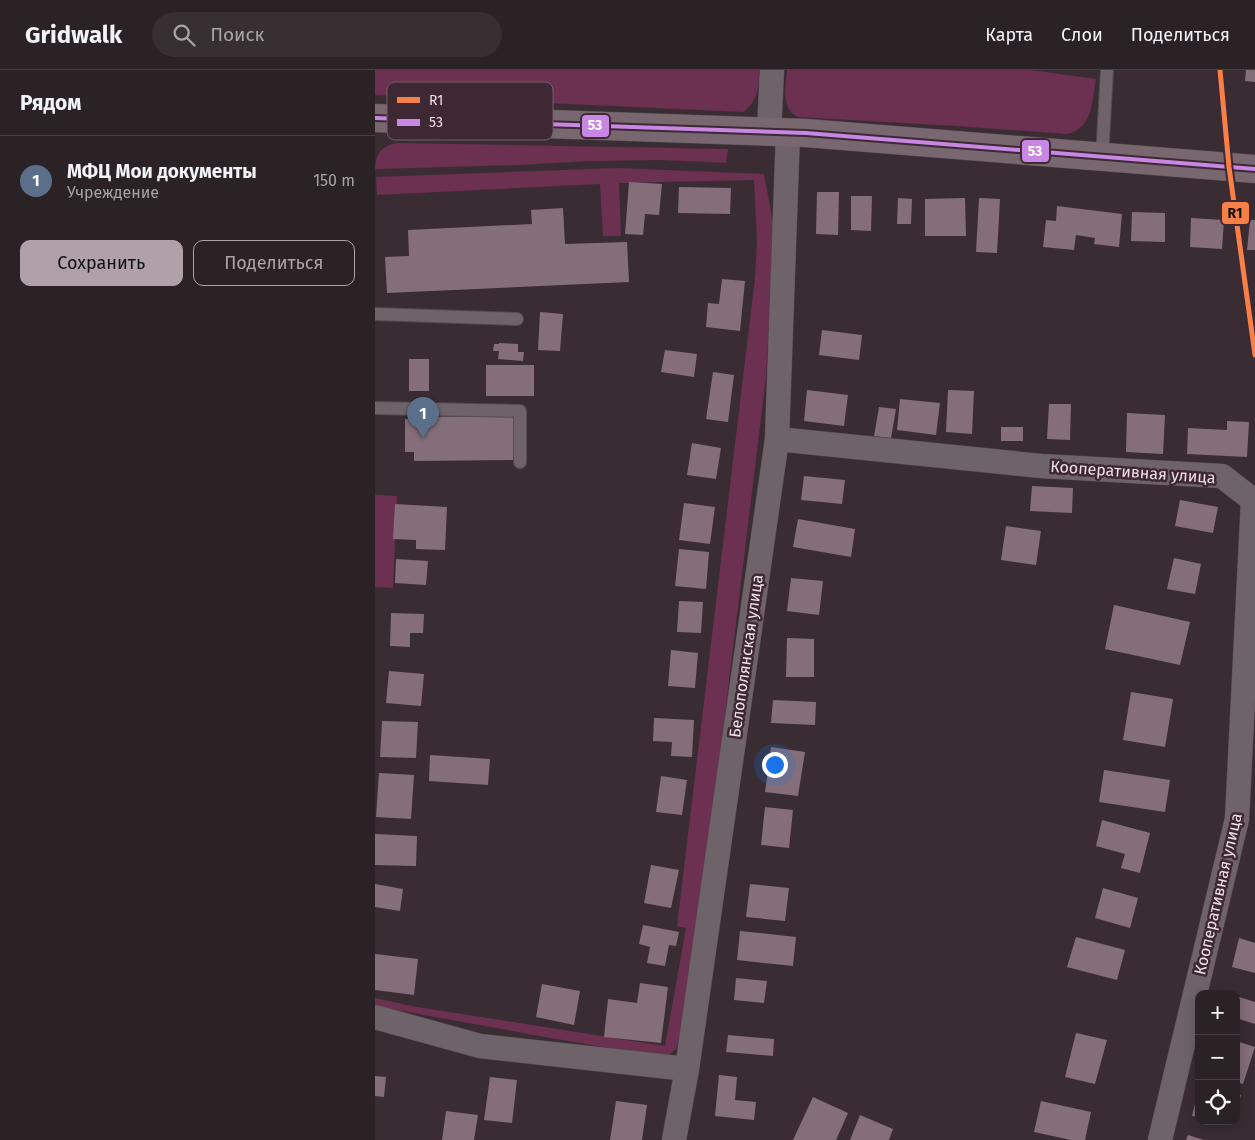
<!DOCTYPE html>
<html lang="ru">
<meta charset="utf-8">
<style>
body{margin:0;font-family:"Fira Sans",sans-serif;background:#372f32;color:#f1f3f6}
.controls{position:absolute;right:15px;bottom:15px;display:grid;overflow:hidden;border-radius:10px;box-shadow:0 2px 12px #0003}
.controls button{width:45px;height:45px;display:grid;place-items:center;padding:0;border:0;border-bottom:1px solid #473f43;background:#2b2226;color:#f1f3f6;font:25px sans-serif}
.you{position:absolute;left:399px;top:694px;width:18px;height:18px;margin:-12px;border:4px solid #fff;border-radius:50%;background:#1a73e8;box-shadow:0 0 0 8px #1a73e833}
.badge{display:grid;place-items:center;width:32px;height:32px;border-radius:50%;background:#b0a1a8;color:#fff;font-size:16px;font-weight:700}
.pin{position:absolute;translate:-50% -41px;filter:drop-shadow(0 1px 2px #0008)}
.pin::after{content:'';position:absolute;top:26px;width:18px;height:15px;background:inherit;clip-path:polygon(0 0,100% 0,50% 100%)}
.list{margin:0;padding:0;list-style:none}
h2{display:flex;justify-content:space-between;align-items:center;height:65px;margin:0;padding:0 20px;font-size:21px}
h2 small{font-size:16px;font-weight:400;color:#a6a4a7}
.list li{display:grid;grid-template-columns:32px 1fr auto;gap:15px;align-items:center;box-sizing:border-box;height:90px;padding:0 20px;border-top:1px solid #473f43}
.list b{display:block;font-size:19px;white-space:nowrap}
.list p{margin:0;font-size:16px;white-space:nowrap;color:#a6a4a7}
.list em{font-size:16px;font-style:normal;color:#a6a4a7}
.actions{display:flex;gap:10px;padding:15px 20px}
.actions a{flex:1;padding:11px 0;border:1px solid #b0a1a8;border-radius:10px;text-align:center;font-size:18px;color:#b0a1a8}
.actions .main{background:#b0a1a8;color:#111}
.icon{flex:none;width:28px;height:28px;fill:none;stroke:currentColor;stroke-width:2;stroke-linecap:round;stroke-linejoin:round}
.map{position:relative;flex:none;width:880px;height:1070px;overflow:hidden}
header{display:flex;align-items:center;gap:30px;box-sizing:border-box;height:70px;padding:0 25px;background:#2b2226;border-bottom:1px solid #473f43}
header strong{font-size:24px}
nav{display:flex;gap:28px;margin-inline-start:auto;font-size:18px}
.search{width:350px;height:45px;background:#372f32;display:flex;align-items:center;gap:12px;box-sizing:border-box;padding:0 18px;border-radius:28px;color:#a6a4a7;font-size:19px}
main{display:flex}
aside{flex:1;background:#2b2226}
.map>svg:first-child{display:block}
.green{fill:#6c3050}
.building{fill:#846e79}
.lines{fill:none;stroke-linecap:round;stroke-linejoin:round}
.service-casing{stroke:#564b50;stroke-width:14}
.minor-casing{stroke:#564b50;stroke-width:25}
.primary-casing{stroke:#564b50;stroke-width:29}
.service{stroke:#6e6369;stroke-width:12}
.minor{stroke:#6e6369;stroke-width:24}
.primary{stroke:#78676f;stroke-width:28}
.bus-1-casing{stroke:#3e2833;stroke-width:8}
.bus-1{stroke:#c787e3;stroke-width:4}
.rail-1-casing{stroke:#3e2833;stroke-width:9}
.rail-1{stroke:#f78048;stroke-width:5}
.labels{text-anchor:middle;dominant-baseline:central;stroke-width:5;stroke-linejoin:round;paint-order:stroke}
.street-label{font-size:16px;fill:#f0e0e7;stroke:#3e2833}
.key{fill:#3e2833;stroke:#735f69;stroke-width:1}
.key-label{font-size:14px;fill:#f0e0e7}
.line-badge{stroke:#3e2833;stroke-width:2}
.badge-label{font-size:14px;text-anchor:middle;font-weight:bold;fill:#fff}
.pale-badge-label{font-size:14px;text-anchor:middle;font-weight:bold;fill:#111}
</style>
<header>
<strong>Gridwalk</strong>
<div class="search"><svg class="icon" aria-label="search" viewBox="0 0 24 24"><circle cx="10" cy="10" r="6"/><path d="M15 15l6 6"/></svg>Поиск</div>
<nav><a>Карта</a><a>Слои</a><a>Поделиться</a></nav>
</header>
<main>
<aside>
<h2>Рядом<small></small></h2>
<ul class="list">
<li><span class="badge" style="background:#5c6f8a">1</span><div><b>МФЦ Мои документы</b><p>Учреждение</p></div><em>150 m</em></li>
</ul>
<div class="actions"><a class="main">Сохранить</a><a>Поделиться</a></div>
</aside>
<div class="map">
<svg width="880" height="1070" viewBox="0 0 880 1070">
<rect width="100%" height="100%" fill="#392d33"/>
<path class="green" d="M0 0H384C384 19 383 29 369 42L0 25Z
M412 0H656L721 9C717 30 718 59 692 64L580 56 423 47C405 39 411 16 412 0Z
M22 73 353 79 351 93 288 90 213 91 145 95 0 99C0 84 7 76 22 73Z
M242 98 389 104 399 158 391 307 329 816 304 969 301 979 292 986H280L170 967 0 936V928L36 936 290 976 311 858 302 856 380 208 382 171 379 110 244 113 246 166H228L225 114 2 125 1 107Z
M0 425 22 426 18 518 0 517Z"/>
<path class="building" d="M871 0H880V12L870 11Z
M254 112 287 114 284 145 270 144 268 165 250 164Z
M304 117 356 118 355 144 303 143Z
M442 122H464L463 165 441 164Z
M476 126H497L496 161 476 160Z
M523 128 537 129 536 154H522Z
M590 128 591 166H550V129Z
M604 128 625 129 622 183 601 182Z
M682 136 747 144 744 177 719 174 720 168 701 165 699 180 668 177 671 150 681 151Z
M188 138 190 174 252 172 254 212 12 223 10 187 34 186 33 160 157 154 156 140Z
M757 142 790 143V172L756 171Z
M816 148 849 150 847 179 815 177Z
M875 150H880V180H872Z
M347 209 370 211 365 261 331 257 333 233 344 234Z
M165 242 188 244 185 281 163 280Z
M447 260 487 265 484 290 444 285Z
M124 273 143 274V282H149L148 291 123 289 124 281H118L119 274H124Z
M290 280 322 284 319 307 286 302Z
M34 289H54V321H34Z
M111 295H159V326H111Z
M338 302 359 305 353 352 331 349Z
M432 320 473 325 469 356 429 351Z
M573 320 599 321 597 364 571 362Z
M525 329 565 333 561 365 522 360Z
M674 334H696L695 370 672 369Z
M504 337 521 339 516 368 499 366Z
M752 343 790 345 788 384 751 382Z
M138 346V390L39 391V382H30V349H39V347Z
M852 351 874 352 872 387 812 384 813 358 852 360Z
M626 357H648V371H626Z
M317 373 346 378 341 409 312 405Z
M429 406 470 410 467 434 426 430Z
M657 416 698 418 697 443 655 441Z
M805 430 843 437 838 463 800 456Z
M309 433 340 437 335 474 304 470Z
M20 434 72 437 70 480 41 479V470L18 469Z
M423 449 480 459 476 487 418 477Z
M631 456 666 461 661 495 626 490Z
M304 479 334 482 331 519 300 516Z
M799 488 826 494 820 524 792 519Z
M21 489 53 491 51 515 20 513Z
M416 508 448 511 444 545 412 541Z
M304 531 328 532 326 563 302 562Z
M739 535 815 552 805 595 730 579Z
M16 543 49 544 48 563H35V577L15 576Z
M412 568 439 569V607H411Z
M296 580 323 583 320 618 293 616Z
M14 601 49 604 46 636 11 633Z
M756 622 798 629 790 677 748 670Z
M398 630 441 632 440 655 396 653Z
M279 648 319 650 317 687 296 686 297 672 278 671Z
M7 651 43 652 41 688 5 687Z
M396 677 430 682 423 726 390 722Z
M55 685 115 689 113 715 54 711Z
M729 700 795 710 790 742 724 732Z
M4 703 39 705 36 749 1 747Z
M286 706 312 710 307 745 281 742Z
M390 737 418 740 414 778 386 775Z
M727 750 775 763 765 803 746 798 750 784 721 776Z
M0 764 42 766 41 796 0 795Z
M276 795 304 800 296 838 269 833Z
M0 814 28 819 25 841 0 837Z
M375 814 414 818 410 851 371 847Z
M728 818 763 828 755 858 720 848Z
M268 855 304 862 301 876 294 875 290 896 272 893 275 877 264 874Z
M365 861 421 867 418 896 362 890Z
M701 867 750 880 742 910 692 897Z
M864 868 880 873V903L857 897Z
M0 884 43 889 39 925 0 920Z
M361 908 392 911 389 933 359 930Z
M265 913 293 917 286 973 229 967 233 929 262 933Z
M167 914 205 921 199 955 161 947Z
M861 926 880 932V954L861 948Z
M701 963 732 970 720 1014 690 1007Z
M353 965 399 969 398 986 351 982Z
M861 971 880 977 868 1014 861 1012Z
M344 1005 362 1007 360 1030 381 1032 379 1050 340 1046Z
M0 1006 11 1007 9 1027 0 1026Z
M115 1007 142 1010 137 1053 109 1050Z
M823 1021H824V1047L817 1046Z
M861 1023 866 1025 862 1040H861Z
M438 1027 473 1043 461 1070H418Z
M241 1031 272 1035 267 1070H235Z
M666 1031 716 1042 710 1070H696L659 1062Z
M71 1041 103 1045 99 1070H67Z
M485 1045 518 1059 514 1070H475Z
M813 1065 829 1070H811Z"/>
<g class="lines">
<defs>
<path id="service" d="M727 87 732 0
M0 244 142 249
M0 338 145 341V392"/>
<path id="minor" d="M394 62 397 0
M402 369 666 396 847 406 878 430 862 749 785 1070
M0 947 105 976 312 999
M299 1070 312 999 402 369 413 62"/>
<path id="primary" d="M0 48 431 63 880 99"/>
</defs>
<use href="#service" class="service-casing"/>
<use href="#minor" class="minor-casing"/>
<use href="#primary" class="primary-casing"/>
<use href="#service" class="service"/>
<use href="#minor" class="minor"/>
<use href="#primary" class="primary"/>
<defs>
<path id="bus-1" d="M0 48 431 63 880 99"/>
</defs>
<use href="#bus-1" class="bus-1-casing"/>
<use href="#bus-1" class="bus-1"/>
<defs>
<path id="rail-1" d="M845 0 854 97 880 285"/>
</defs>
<use href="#rail-1" class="rail-1-casing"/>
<use href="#rail-1" class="rail-1"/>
</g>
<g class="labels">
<g class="street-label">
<text transform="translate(758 402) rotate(4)">Кооперативная улица</text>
<text transform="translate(371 586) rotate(-82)">Белополянская улица</text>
<text transform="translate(843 824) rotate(-77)">Кооперативная улица</text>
</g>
</g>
<rect x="12" y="12" width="166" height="58" rx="8" class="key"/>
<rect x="22" y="27" width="23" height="6" fill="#f78048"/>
<rect x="22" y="49" width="23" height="7" fill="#c787e3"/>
<g class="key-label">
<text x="54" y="35">R1</text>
<text x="54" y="57">53</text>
</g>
<g class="line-badge">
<rect x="206" y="44" width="29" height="24" rx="5" fill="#c787e3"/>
<rect x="646" y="69" width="29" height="24" rx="5" fill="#c787e3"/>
<rect x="846" y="131" width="29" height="24" rx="5" fill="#f78048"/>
</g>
<g class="badge-label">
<text x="220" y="60">53</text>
<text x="660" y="86">53</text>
</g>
<g class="pale-badge-label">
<text x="860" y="148">R1</text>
</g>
</svg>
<div class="controls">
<button>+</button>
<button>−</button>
<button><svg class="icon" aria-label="locate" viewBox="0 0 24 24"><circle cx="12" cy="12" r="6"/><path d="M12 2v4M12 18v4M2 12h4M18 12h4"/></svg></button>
</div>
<div class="you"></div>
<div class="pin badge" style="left:48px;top:368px;background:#5c6f8a">1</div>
</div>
</main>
